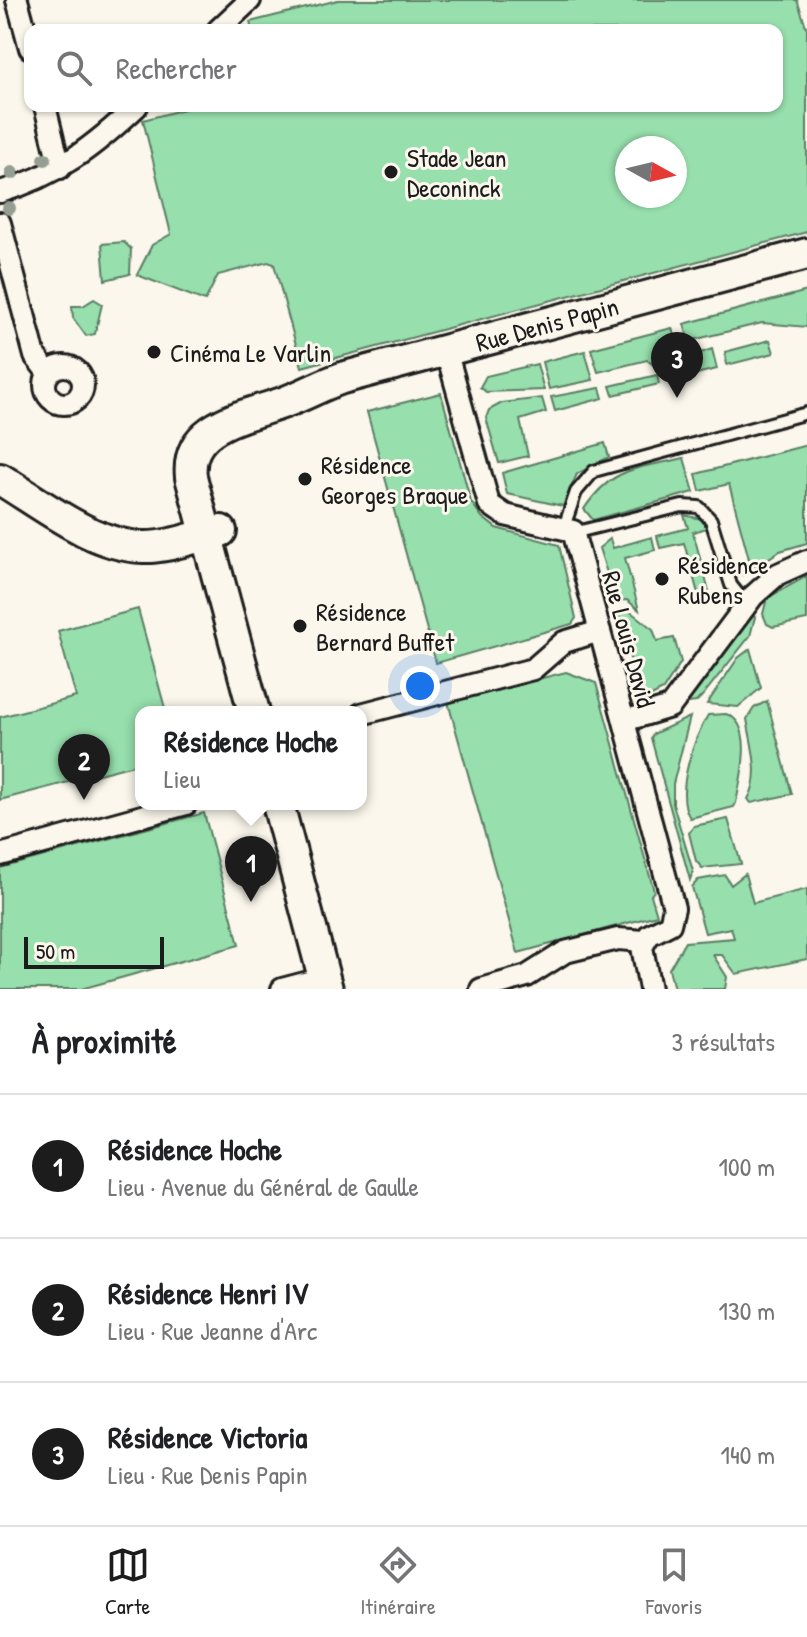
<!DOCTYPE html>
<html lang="fr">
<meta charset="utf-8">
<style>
body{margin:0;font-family:"Patrick Hand",sans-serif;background:#f6f6f6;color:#202124}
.compass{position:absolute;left:615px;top:136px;width:72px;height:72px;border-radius:50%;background:#fff;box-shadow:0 2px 6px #0004;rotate:98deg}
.scale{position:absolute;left:24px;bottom:20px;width:140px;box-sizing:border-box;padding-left:8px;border:4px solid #1c1c1c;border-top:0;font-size:22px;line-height:28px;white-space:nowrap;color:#1c1c1c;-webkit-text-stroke:6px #fbf7ec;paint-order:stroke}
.you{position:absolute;left:420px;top:686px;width:28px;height:28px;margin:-20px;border:6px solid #fff;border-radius:50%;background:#1a73e8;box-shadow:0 0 0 12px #1a73e833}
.badge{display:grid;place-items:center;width:52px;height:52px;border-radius:50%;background:#1c1c1c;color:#fff;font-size:26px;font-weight:700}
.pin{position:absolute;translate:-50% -66px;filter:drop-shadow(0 2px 4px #0008)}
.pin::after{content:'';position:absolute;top:42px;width:28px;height:24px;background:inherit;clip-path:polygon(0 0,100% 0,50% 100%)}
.popup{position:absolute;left:135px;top:706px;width:232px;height:104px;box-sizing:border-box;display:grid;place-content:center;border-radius:16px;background:#fff;filter:drop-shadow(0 2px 6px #0005);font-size:26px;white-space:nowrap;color:#757577}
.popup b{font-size:30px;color:#202124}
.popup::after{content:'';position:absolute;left:50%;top:100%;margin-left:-16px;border:16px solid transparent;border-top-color:#fff}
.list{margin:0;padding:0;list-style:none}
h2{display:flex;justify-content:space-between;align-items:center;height:104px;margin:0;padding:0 32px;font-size:34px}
h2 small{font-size:26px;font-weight:400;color:#757577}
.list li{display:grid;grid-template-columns:52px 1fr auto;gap:24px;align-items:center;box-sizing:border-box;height:144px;padding:0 32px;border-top:2px solid #e0e0e0}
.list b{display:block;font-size:30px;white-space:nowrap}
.list p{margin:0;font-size:26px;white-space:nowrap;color:#757577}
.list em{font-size:26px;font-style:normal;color:#757577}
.icon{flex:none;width:44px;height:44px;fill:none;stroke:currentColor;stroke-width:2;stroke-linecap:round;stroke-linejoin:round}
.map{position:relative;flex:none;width:807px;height:989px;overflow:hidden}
.search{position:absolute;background:#fff;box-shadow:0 2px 6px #0004;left:24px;right:24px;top:24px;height:88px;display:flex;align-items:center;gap:20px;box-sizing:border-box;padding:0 28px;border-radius:16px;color:#757577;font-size:30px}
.sheet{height:536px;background:#fff}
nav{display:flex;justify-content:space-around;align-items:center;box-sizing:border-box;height:112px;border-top:2px solid #e0e0e0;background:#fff;font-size:22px;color:#757577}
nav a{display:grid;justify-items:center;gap:4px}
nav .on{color:#1c1c1c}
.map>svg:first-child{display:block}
.green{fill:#97dfad;stroke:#5a7e64;stroke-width:2;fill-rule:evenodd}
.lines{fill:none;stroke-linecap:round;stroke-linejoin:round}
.lane-casing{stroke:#1c1c1c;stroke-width:16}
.street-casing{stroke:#1c1c1c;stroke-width:26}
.secondary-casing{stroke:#1c1c1c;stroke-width:36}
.lane{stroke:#fbf7ec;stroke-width:10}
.street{stroke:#fbf7ec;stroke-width:20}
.secondary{stroke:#fbf7ec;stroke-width:30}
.tree{fill:#959e92}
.poi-dot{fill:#1c1c1c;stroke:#fbf7ec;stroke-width:3}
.labels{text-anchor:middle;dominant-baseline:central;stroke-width:6;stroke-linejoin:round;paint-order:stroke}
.poi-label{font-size:26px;fill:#1c1c1c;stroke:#fbf7ec;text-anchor:start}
.street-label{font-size:26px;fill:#1c1c1c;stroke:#fbf7ec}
</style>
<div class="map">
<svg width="807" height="989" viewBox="0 0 807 989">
<rect width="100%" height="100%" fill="#fbf7ec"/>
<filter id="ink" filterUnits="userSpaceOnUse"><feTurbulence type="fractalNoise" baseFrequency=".0125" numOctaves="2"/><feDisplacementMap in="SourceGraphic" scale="16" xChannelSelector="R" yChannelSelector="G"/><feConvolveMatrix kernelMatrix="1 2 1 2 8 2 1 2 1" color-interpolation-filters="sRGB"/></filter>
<g filter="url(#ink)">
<path class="green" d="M338 0H797L807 29V232L302 367 274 264 268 262 218 275 205 301 137 275 152 245 171 234 143 120 196 106H777V30H252L250 22ZM627 148H675V196H627Z
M124 242 131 249 130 274 105 280 102 244Z
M807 291V327L762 323 689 341 684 324Z
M94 299 102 304 95 334 86 336 73 318 72 306H83Z
M672 328 680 354 656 367 647 360 598 372 591 349Z
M770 340 774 353 727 365 725 352Z
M712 349 717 369 671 380 670 372 692 356Z
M585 351 593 380 549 389 542 362Z
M537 364 544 390 486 392 480 387 486 376Z
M657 375 659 384 613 395 610 386Z
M600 388 603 398 555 411 551 397Z
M441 393 471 502 482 517 496 528 559 545 576 618 572 624 436 663 367 412Z
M542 398 546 412 520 420 528 456 499 463 486 418 489 410 502 403Z
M605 443 609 457 577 474 563 506 507 494 502 473Z
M807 445V543L780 551 743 575 739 574 734 564 749 559 729 484 700 491 696 474Z
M684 458 694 492 593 520 584 509C613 466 637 469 684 458Z
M684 515 701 519 707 528 693 532 710 595 699 597 684 543 660 548 657 536 688 528Z
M652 537 655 550 625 558 639 610 627 600 616 601 599 548 610 539 613 548Z
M807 576V620L773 627 767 624 763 614 767 598Z
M138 609 166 712H141V763L0 800V717L76 697 58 631Z
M628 610 653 629 657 641 674 638 681 662 663 690 646 699 640 696 618 613Z
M750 612 755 617 750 636 703 695 696 702 682 704Z
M750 649 761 688 738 707 707 704 738 658Z
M566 672 596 683 654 891 651 895 657 915 518 953 448 702Z
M767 701 792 794 751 803 748 799C762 776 751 744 747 719L754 708Z
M726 714C756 723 740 781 736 803L734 807 690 818C674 793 694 738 708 715Z
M690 717 673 784V804L693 871 690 880 651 738 653 734Z
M204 813 239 945 81 989H0V868Z
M728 819 741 864 702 868 696 861 689 833 694 826Z
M745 874 753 903 807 889V959L736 974 722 955H713L727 977 725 989H674L669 969 685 942 734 938 731 928 705 933 692 887 698 880 725 875 731 885Z"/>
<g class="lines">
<defs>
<path id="lane" d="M564 527 576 492 594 471 807 413
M573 533 682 506 699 507 711 520 731 585 747 605"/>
<path id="street" d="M17 0 30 48
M218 30 250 0
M45 106 60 168
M0 192C55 177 96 145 137 106
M0 223 35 356 49 374
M446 350 489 504 505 515 573 531 674 908 670 924 649 935 642 947 650 989
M45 385a19 19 0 1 1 38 0a19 19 0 1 1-38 0Z
M361 714 533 669 564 642 600 631
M624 721 670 707 753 596 778 574 807 561
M0 855 186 804
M282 989 324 978
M481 989 527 976 565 952 618 939 644 941"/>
<path id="secondary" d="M0 479C42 504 93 546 143 547 168 548 197 536 221 531
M254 712 191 477C185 421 252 416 290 400 308 393 324 384 342 378L807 254
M278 804 327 989"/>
</defs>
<use href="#lane" class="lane-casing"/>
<use href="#street" class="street-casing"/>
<use href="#secondary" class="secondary-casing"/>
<use href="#lane" class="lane"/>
<use href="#street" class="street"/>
<use href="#secondary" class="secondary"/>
</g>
<g class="tree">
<circle cx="45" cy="159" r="7"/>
<circle cx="12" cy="173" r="7"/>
<circle cx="9" cy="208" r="7"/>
</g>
</g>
<g class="poi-dot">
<circle cx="391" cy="172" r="8"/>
<circle cx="154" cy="352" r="8"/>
<circle cx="305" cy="479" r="8"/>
<circle cx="662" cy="579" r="8"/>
<circle cx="300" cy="626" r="8"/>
</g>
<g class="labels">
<g class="poi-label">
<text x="407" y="157">Stade Jean<tspan x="407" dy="30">Deconinck</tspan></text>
<text x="170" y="352">Cinéma Le Varlin</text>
<text x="321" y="464">Résidence<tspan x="321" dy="30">Georges Braque</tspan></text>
<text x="678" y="564">Résidence<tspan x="678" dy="30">Rubens</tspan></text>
<text x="316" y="611">Résidence<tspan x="316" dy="30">Bernard Buffet</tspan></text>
</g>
<g class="street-label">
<text transform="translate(547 324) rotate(-15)">Rue Denis Papin</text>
<text transform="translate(629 639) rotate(75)">Rue Louis David</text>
</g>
</g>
</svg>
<svg class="compass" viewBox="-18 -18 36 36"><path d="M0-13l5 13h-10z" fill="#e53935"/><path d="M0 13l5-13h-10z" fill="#757577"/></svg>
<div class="scale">50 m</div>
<div class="you"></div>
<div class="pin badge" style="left:251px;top:902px">1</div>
<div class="popup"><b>Résidence Hoche</b>Lieu</div>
<div class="pin badge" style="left:84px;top:800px">2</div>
<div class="pin badge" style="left:677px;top:398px">3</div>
<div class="search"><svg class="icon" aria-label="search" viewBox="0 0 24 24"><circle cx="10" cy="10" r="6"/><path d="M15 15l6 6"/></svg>Rechercher</div>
</div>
<section class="sheet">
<h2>À proximité<small>3 résultats</small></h2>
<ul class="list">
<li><span class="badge">1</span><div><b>Résidence Hoche</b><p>Lieu · Avenue du Général de Gaulle</p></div><em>100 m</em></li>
<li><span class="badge">2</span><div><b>Résidence Henri IV</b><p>Lieu · Rue Jeanne d'Arc</p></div><em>130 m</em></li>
<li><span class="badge">3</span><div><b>Résidence Victoria</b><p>Lieu · Rue Denis Papin</p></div><em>140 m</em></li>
</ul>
</section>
<nav>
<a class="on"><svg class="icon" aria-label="map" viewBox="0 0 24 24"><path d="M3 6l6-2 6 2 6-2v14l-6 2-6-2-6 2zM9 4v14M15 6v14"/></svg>Carte</a>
<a><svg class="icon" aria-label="directions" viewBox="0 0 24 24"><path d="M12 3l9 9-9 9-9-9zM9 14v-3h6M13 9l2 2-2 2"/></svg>Itinéraire</a>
<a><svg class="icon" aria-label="saved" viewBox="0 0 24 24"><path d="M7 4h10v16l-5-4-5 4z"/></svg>Favoris</a>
</nav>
